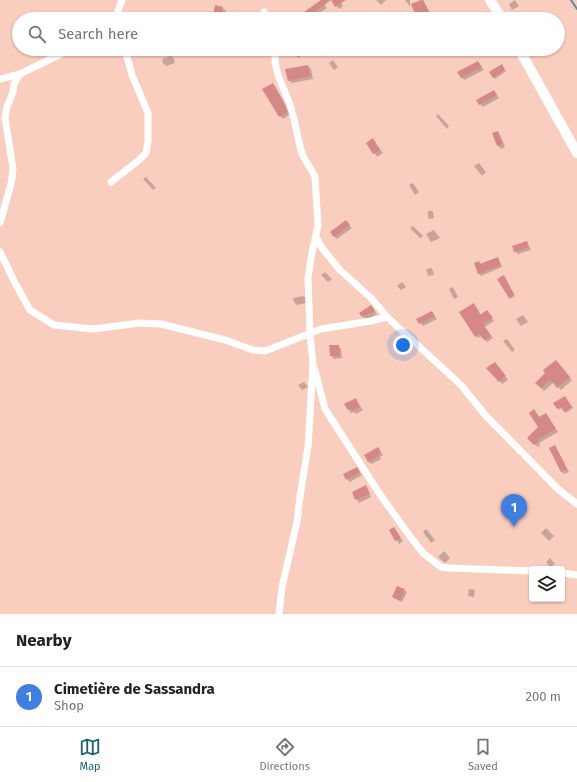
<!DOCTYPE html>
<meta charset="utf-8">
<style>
body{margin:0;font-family:"Fira Sans",sans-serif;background:#f6f6f6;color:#222}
.controls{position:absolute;right:12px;bottom:12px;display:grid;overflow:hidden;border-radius:4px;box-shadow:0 1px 3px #0004}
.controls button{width:36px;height:36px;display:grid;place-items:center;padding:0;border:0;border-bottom:1px solid #e0e0e0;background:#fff;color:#222;font:20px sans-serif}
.you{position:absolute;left:403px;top:345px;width:14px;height:14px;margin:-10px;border:3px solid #fff;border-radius:50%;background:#1a73e8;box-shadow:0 0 0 6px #1a73e833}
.badge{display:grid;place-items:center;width:26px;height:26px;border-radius:50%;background:#1b5f72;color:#fff;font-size:13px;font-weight:700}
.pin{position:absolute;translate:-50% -33px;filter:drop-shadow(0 1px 2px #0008)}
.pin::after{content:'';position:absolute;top:21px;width:14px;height:12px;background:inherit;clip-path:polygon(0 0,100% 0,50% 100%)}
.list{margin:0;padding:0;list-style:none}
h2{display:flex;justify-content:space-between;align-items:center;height:52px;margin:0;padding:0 16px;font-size:17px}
h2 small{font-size:13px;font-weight:400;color:#767676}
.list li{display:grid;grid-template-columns:26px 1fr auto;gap:12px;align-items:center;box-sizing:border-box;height:60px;padding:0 16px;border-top:1px solid #e0e0e0}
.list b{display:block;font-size:15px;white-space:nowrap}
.list p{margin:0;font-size:13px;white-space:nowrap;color:#767676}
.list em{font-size:13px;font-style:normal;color:#767676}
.icon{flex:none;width:22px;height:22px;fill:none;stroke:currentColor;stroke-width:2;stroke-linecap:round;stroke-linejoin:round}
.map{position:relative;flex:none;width:577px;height:614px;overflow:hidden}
.search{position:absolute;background:#fff;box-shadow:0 1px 3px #0004;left:12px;right:12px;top:12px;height:44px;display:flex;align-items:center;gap:10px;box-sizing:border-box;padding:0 14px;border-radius:22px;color:#767676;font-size:15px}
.sheet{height:112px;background:#fff}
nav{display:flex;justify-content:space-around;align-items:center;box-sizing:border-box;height:56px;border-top:1px solid #e0e0e0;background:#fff;font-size:11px;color:#767676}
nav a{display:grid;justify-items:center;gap:2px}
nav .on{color:#1b5f72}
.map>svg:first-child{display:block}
.shadow{fill:#0003}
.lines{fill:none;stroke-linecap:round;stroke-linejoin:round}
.stream{stroke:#5a8b9a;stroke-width:2}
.building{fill:#d48988}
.street{stroke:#fff;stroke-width:7}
.secondary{stroke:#fff;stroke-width:10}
</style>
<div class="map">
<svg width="577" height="614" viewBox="0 0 577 614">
<rect width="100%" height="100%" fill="#facebe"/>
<path class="shadow" d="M332 0H339L343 6 339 9Z
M376 0H386L381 5Z
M405 0H410V7L409 5Z
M423 0 431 16 424 19H418Z
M515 0 519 6 512 10 509 4Z
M324 4 327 8 312 19H299Z
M216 6 223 8 226 11 224 19 217 18 214 15Z
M294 49H304L299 58 292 53Z
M171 56 174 59 175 63 166 66 163 63 162 59Z
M333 60 338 67 334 70 329 63Z
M478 62 484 70 464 80 459 73Z
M308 66 311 69 313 79 292 83 289 80Z
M503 67 506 71 495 79 491 72Z
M273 84 286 105 289 115 283 119 280 116Z
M494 91 499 98 483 107 480 104Z
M438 114 449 126 447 129 436 116Z
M497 132 500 135 505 147 501 149 498 146 493 134Z
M373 140 383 153 377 157 367 143Z
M479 163 486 172 482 176 474 166Z
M146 177 156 188 153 190 143 179Z
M413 183 419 192 415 195 409 185Z
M428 211H432L433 212 434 218 430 219 428 218Z
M349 225 352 228 337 239 334 236Z
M413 226 423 236 420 238 410 228Z
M434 230 440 238 431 242 426 234Z
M527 242 531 250 518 254 515 251Z
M498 259 502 267 481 276 479 274 475 264 479 262 481 264Z
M432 268 434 275 428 276 426 269Z
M325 272 332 279 328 282 321 275Z
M505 277 515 296 510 299 509 298Z
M402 282 406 287 401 290 397 286Z
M453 287 458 297 454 299 449 289Z
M303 296 306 298V303L297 305 294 302 293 298Z
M476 306 481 315 489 314 494 321 485 327 493 338 487 342 481 336 478 338 476 336Z
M374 310 377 314 366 320 360 313Z
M432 312 437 319 423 326 418 320Z
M523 315 528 322 521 326 516 319Z
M507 339 515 350 512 352 503 341Z
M338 346 341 349 342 358 334 359 331 356Z
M559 364 572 380 561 390 554 382 544 391 536 383Z
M498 366 508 380 502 384 498 379Z
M304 382 308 387 302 390 298 385Z
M566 399 573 408 566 413 562 408 559 410 555 403Z
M356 400 363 410 356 414 354 412 351 413 346 404Z
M534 411 540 418 546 414 558 432 539 443 540 445 538 447 528 438 539 427Z
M555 446 557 449 569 472 564 474 562 472Z
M378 448 383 455 380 457 381 459 371 464 368 461Z
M359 471 362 475 350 482 347 479Z
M366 487 371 497 359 503 353 493Z
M519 503 525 513 519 516 516 513Z
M394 528 403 541 399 544 390 530Z
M546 528 554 536 549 541 541 533Z
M426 529 435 540 431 543 423 532Z
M444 551 450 558 445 563 438 557Z
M550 558 555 564 550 567 546 562Z
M398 587 407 592 402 602 393 597Z
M469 589 475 590 474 597 468 596Z"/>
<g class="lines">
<path class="stream" d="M571 0 577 9"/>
</g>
<path class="building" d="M321 0H346L335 7 331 0 305 19H294Z
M421 0H423L430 13 422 16 423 19H417L411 4Z
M215 5 223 7 221 17 213 15Z
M478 61 482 67 461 78 457 72Z
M502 64 505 70 493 78 489 72Z
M308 65 310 76 288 81 285 69Z
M273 83 283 101 287 112 279 117 262 89Z
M494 90 497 95 479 105 476 100Z
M498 131 503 144 497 146 492 133Z
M373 138 380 150 373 154 366 143Z
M346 220 350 225 334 237 330 232Z
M527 241 529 247 514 252 512 246Z
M498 257 501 265 478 274 474 263 479 261 480 264Z
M504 275 514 295 509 298 497 279Z
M474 303 480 315 487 310 493 318 483 324 491 336 484 340 479 334 475 337 459 312Z
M371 305 375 311 362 317 359 313Z
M432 311 435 316 419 324 416 319Z
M329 345H339L340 356H330Z
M556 360 570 377 557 388 550 379 541 388 535 383 545 373 543 370Z
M495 362 506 376 499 382 486 368Z
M565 396 572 407 564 412 561 407 557 409 553 403Z
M356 398 360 407 352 411 351 409 348 410 344 404Z
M534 409 539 417 546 413 556 429 537 440 538 441 534 445 527 438 538 427 529 413Z
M555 445 567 469 561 472 549 448Z
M378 447 381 452 378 453 379 456 368 462 364 455Z
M357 467 360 472 346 480 343 474Z
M366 485 370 494 355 500 352 492Z
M519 501 523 510 515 514 511 505Z
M394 527 401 538 395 541 389 530Z
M397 586 405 589 400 601 392 597Z"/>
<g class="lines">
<path class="street" d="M264 12 269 19
M115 19 122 0
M275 49C273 73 284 86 291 108 296 123 297 138 302 153 305 162 312 169 315 177L318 226 312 252 308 278 310 334 313 364 308 447 300 496 297 522 282 587 279 614
M0 79 20 74 71 49
M111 182 138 161 146 153 148 141V113L132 75 125 49
M0 223 11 184 13 169 5 118 7 107 13 92 14 84 20 74
M316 237 322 248 340 270 372 299 387 317 461 385 486 416 558 489 577 504
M0 252 15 283 30 310 54 325 93 329 140 323 161 324 225 340 253 350 265 351 321 329 371 321 387 317
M315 370 325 409 379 493 409 535 423 553 441 567 450 568 532 571
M562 573 577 575"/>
<path class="secondary" d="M490 0 502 19
M519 49 577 153"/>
</g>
</svg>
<div class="controls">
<button><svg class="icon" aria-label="layers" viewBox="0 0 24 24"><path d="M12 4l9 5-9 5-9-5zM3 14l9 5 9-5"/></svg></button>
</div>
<div class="you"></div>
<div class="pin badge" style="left:514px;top:527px;background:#3f7fe0">1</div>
<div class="search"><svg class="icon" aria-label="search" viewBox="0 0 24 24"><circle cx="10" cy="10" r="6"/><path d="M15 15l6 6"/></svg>Search here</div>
</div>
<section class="sheet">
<h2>Nearby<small></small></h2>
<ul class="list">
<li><span class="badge" style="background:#3f7fe0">1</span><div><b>Cimetière de Sassandra</b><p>Shop</p></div><em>200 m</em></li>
</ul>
</section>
<nav>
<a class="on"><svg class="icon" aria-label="map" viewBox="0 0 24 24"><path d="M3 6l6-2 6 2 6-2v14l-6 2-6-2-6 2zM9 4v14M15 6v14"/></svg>Map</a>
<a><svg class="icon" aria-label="directions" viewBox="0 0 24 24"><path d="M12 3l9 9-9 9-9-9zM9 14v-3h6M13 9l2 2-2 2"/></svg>Directions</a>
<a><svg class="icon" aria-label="saved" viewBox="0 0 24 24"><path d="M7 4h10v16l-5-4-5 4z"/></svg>Saved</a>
</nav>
